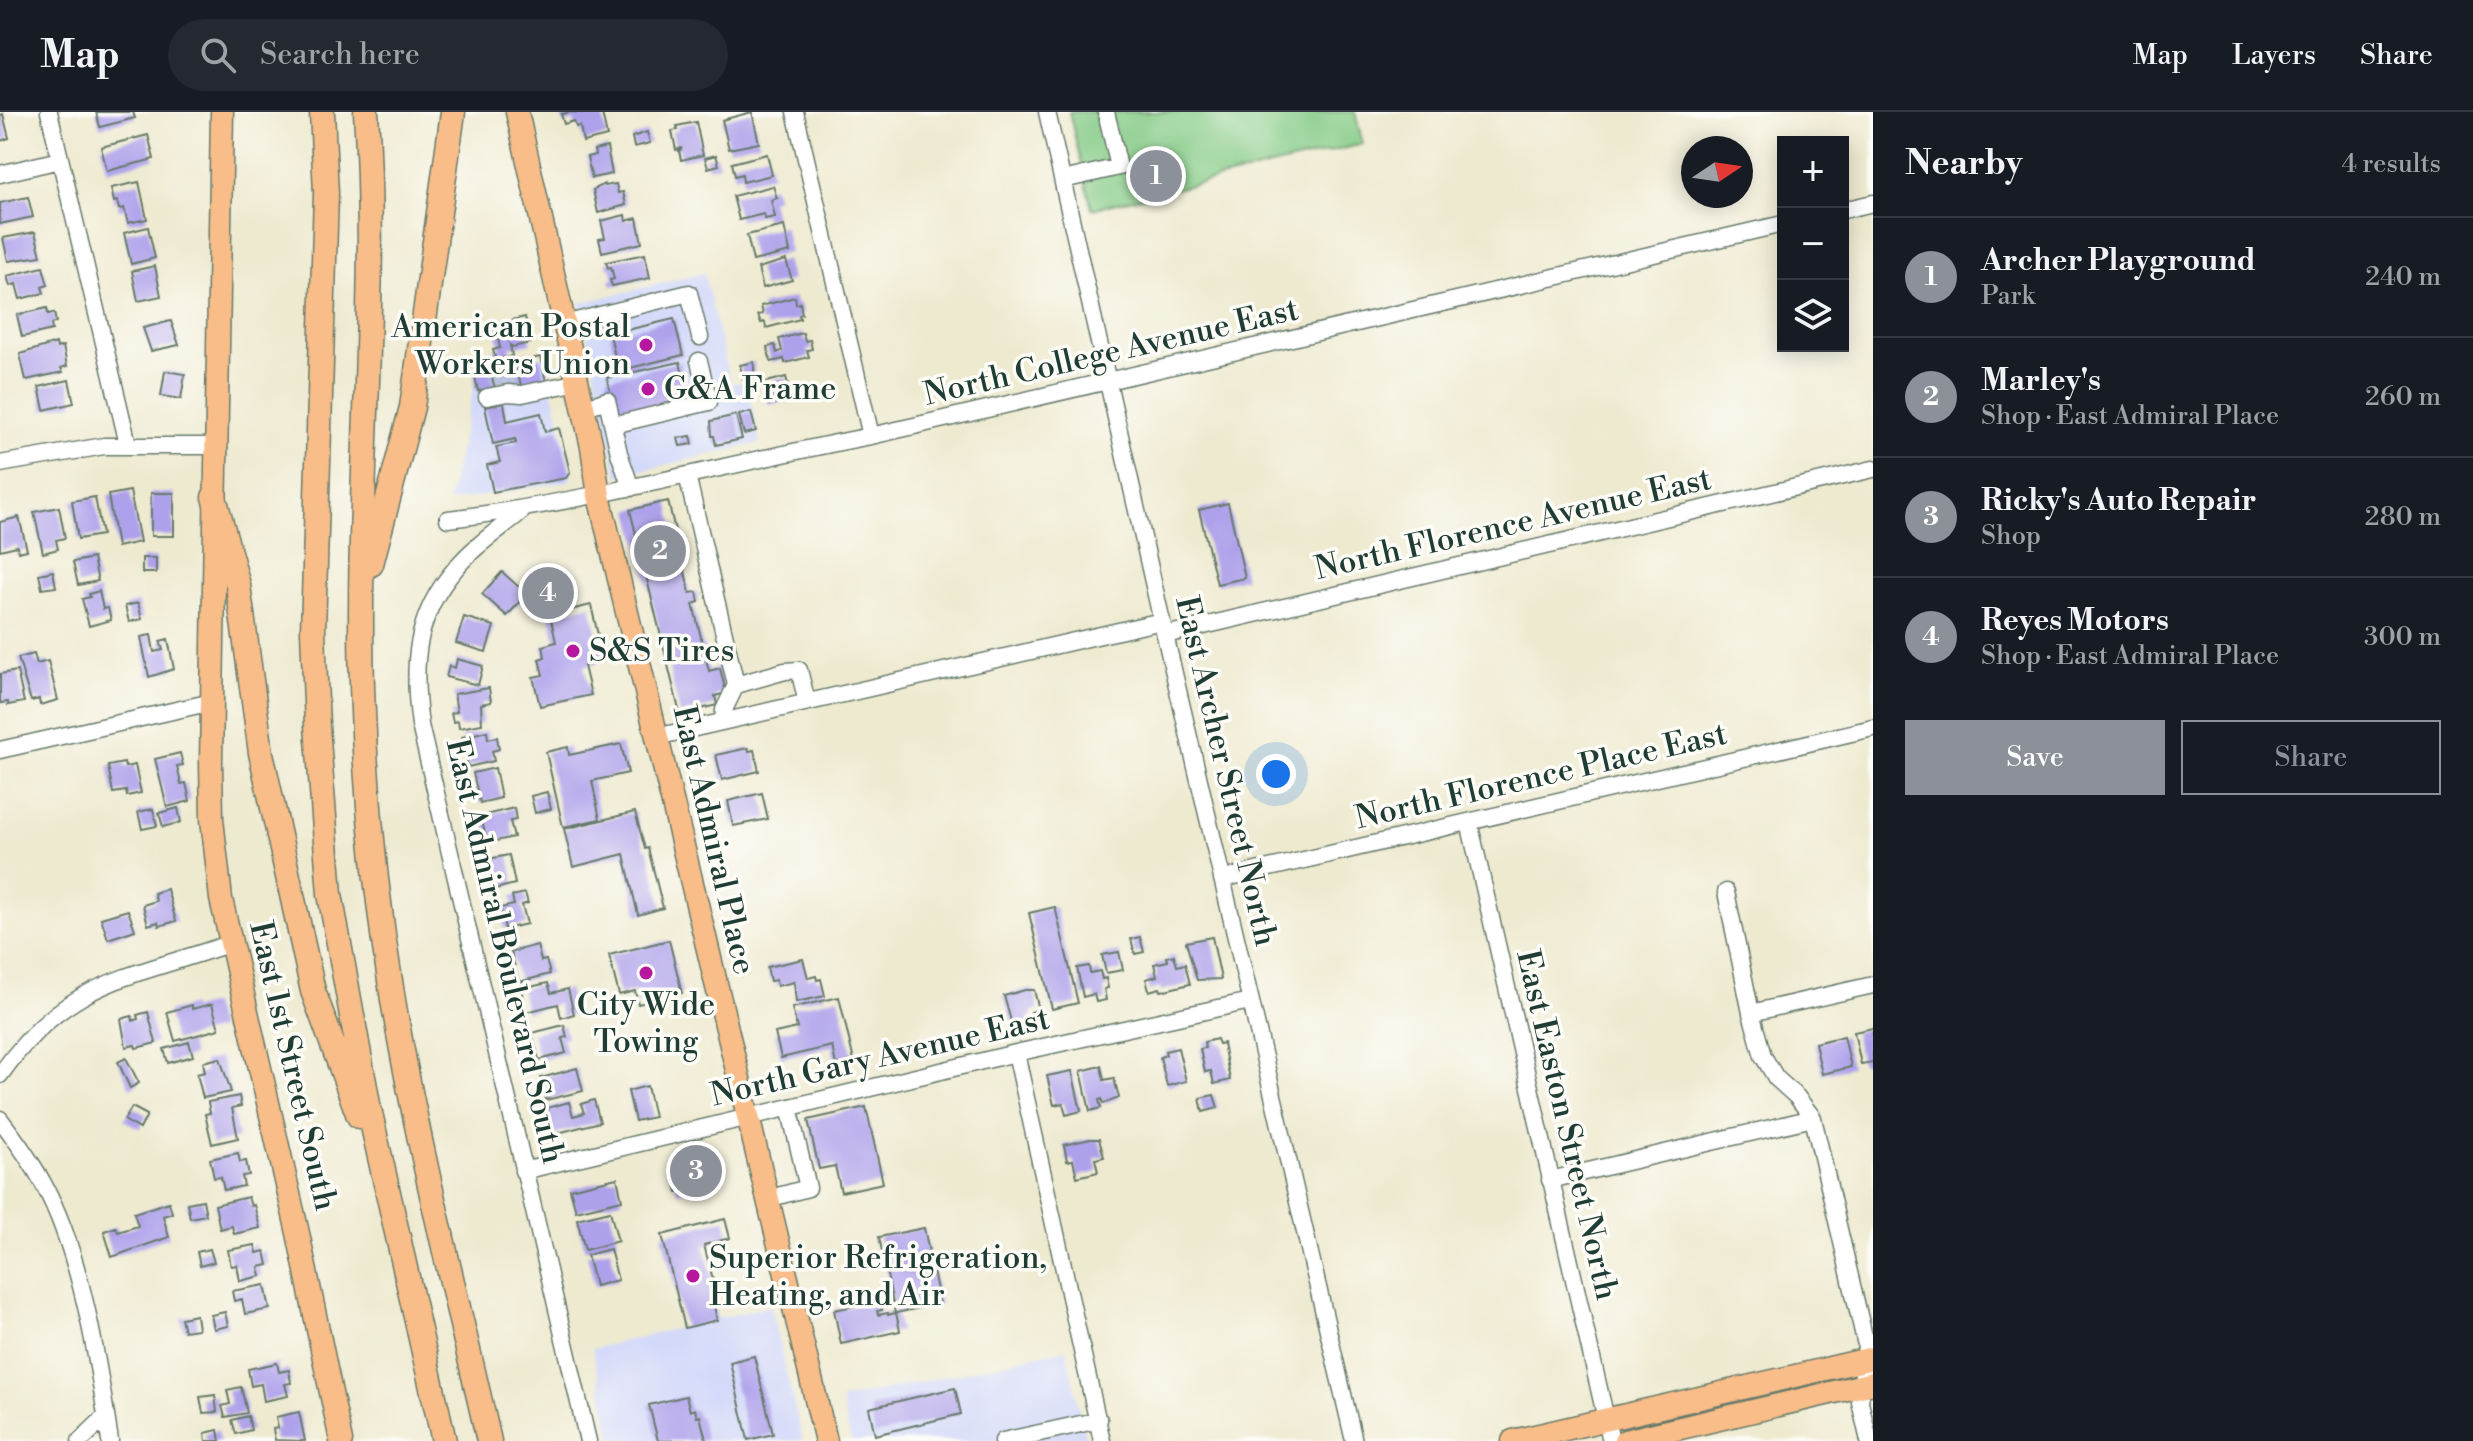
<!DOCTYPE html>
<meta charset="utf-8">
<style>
body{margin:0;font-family:"Libre Bodoni",serif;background:#242831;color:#f1f3f6}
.controls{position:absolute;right:24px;top:24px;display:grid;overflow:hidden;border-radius:0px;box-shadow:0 4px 20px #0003}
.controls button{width:72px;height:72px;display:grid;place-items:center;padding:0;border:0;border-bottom:2px solid #363941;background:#171b24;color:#f1f3f6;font:40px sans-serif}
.compass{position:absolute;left:1681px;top:24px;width:72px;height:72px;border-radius:50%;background:#171b24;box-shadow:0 4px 20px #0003;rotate:77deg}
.you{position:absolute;left:1276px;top:662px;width:28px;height:28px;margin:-20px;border:6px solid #fff;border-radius:50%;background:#1a73e8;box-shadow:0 0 0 12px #1a73e833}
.badge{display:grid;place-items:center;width:52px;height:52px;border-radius:50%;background:#8c9099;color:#fff;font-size:26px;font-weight:700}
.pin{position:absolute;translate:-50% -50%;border:4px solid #fff;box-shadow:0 2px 8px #0006}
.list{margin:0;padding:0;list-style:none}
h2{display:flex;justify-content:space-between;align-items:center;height:104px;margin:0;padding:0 32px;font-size:34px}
h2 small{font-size:26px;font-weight:400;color:#9ea1a6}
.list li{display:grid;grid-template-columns:52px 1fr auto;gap:24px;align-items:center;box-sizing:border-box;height:120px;padding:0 32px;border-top:2px solid #363941}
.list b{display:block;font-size:30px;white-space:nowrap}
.list p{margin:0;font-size:26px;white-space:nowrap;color:#9ea1a6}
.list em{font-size:26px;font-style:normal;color:#9ea1a6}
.actions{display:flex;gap:16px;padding:24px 32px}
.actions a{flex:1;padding:18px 0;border:2px solid #8c9099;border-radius:0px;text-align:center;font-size:28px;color:#8c9099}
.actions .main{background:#8c9099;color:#fff}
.icon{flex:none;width:44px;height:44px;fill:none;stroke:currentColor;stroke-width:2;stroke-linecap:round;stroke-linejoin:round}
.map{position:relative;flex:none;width:1873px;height:1329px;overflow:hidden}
header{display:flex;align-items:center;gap:48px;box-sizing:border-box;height:112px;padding:0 40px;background:#171b24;border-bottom:2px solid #363941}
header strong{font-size:38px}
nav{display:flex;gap:44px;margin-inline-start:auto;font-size:28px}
.search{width:560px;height:72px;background:#242831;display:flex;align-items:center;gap:20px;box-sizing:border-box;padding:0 28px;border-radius:44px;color:#9ea1a6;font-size:30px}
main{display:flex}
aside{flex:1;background:#171b24}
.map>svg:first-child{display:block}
.built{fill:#d3d9f9}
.industrial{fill:#bcc3de}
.green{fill:#85cb86;stroke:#52845d;stroke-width:2}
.building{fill:#aea1eb}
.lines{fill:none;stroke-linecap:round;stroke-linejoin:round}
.minor-casing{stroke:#677a6b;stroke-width:19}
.major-casing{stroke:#677a6b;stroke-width:25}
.highway-casing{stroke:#677a6b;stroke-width:27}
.minor{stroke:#fff;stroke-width:16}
.major{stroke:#f8bd88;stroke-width:22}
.highway{stroke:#f8bd88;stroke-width:24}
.poi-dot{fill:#b5179e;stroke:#fdfcf7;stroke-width:3}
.labels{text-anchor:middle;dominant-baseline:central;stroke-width:7;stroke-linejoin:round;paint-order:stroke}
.poi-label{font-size:32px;fill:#1f3d34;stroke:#fdfcf7;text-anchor:start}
.street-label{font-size:32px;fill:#1f3d34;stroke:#fdfcf7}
</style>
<header>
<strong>Map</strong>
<div class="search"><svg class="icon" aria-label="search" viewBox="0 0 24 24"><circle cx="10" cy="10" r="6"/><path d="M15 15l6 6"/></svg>Search here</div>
<nav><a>Map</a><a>Layers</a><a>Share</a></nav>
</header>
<main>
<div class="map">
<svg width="1873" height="1329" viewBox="0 0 1873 1329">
<rect width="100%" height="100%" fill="#fdfcf7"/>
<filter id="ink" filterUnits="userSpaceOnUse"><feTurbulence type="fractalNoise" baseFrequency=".0125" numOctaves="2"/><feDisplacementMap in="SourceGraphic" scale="16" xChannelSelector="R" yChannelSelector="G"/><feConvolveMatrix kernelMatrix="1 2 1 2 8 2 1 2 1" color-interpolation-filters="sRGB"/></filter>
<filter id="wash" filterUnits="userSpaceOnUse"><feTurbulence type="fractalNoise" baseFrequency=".006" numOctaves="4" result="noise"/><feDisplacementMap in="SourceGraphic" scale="32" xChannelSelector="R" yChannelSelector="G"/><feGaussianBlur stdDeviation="1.8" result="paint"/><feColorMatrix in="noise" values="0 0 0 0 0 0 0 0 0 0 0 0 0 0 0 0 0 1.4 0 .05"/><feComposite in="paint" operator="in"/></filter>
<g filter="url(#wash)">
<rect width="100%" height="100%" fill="#eeead0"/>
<path class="built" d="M704 161 731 272 746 269 760 331 618 364 580 191Z
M545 243 572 362 569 369 448 390 473 277 482 282 520 274 515 249Z
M770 1194 803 1329H613L592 1237Z
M1066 1237 1086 1329H851L841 1288Z"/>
<path class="industrial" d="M515 249 521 274 482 282 473 277 475 257Z"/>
<path class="green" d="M1069 0H1355L1363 32 1092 97Z"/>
<g id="blocks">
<path class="building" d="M96 0H133L135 6 100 15Z
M572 0 602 1 607 24 583 30 580 14 576 15 574 9 564 12 561 2Z
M752 0 759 31 729 37 722 8Z
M3 2 9 26 0 29V3Z
M696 10 703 43 681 48 679 39 682 36 676 38 672 19 678 18 677 14Z
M647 20 650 31 634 35 632 25Z
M148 23 154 47 107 59 101 35Z
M607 35 612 62 592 66 587 45 595 43 594 38Z
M767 42 772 63 743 70 742 62 735 64 732 51Z
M716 43 719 53 708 56 705 46Z
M139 70 147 107 128 111 124 96 119 97 117 89 114 90 111 76Z
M604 72 605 74 616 72 618 81 623 80 626 93 598 101 593 78Z
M773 74 777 86 771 88 775 105 765 107 764 102 739 108 733 84Z
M28 85 33 105 0 112V91Z
M625 103 626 109 637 106 642 131 602 140 599 127 605 126 601 109Z
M784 114 790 140 753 149 747 123Z
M148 115 155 146 131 152 124 121Z
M35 120 41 144 8 149 3 126Z
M645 142 650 166 612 174 610 168 614 167 611 155 608 156 606 150Z
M786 148 792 168 763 176 758 156Z
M155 154 161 184 138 189 132 159Z
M43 155 48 173 42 175 44 181 20 187 16 172 10 174 7 164Z
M795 185 796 192 800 191 802 202 799 203 800 207 766 216 765 210 761 211 758 203 763 202 761 194Z
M47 196 48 202 54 201 56 210 51 212 52 218 22 225 17 203Z
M525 205 531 231 512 235 510 233 512 244 496 248 493 238 500 236 495 212Z
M674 207 683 243 618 259 610 222Z
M171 209 179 233 151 239 143 216Z
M803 221 805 229 810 228 812 237 807 238 809 245 785 251 784 247 771 250 767 235 775 233 777 241 782 239 779 227Z
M56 231 57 236 63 234 67 254 61 256 63 260 26 268 20 242Z
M540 245 546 269 521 274 516 251Z
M680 250 688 288 616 304 607 266Z
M754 250V264L743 267 740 253Z
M489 256 495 276 478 279 475 264Z
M165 259 185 262 181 287 161 284Z
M786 265 792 287 769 293 763 271Z
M69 268 74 291 44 298 39 275Z
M504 291 507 309 541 301 545 320 559 316 570 360 566 366 493 380 487 353 500 350 496 335 516 331 515 327 493 332 485 295Z
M751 300 756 319 744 322 739 303Z
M736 303 742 327 716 333 714 324H712L711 309Z
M691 324 693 332 680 334 678 326Z
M130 379 140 430 117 435 108 383Z
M151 381H174V424H151Z
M95 385 102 423 78 427 72 389Z
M668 389 690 481 697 480 699 490 693 492 709 559 720 556 726 581 715 584 717 593 680 602 630 398Z
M1228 391 1245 466 1217 472 1199 398Z
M59 395 65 426 56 428 58 437 43 441 34 400Z
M19 405 27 438 18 440 17 434 0 438V410Z
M93 446 98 469 78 473 73 450Z
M142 446H156V461H142Z
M53 459 56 475 42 477 39 462Z
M502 460 527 482 507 504 482 482Z
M546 462 568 490 550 503 591 493 604 549 584 554 591 583 540 594 533 565 543 563 539 547 545 545 543 534 556 530 550 503 528 473Z
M99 479 103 497 108 496 111 508 89 514 82 487 90 485 89 482Z
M138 491 142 507 129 510 125 494Z
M464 505 494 514 486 540 456 531Z
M151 523 154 540 163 538 160 529 168 527 174 557 149 565 141 525Z
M34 542 37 552 48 549 58 588 40 593 39 587 31 589 18 546Z
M457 547 483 554 478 573 446 565 449 554 455 556Z
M17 559 24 590 8 593V590L0 591V562Z
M489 576 491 590 481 592 482 612 459 616 458 609 453 610 451 601 457 600 454 582Z
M487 619 488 627 497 625 499 637 492 639 494 649 468 655 462 625Z
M621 632 628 661 592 669 600 707 563 715 546 640 568 635 569 643Z
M748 636 749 639 754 638 759 659 722 668 716 643Z
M180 641 183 653 177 654 181 672 186 671 190 689 167 695 155 647Z
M124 651 125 655 135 653 141 681 127 684 126 679 113 681 108 654Z
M495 656 501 686 480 691 473 661Z
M547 680 551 697 535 701 531 684Z
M762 681 768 707 733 714 728 689Z
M178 696 181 710 163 715 159 701Z
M514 696 516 708 510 709 514 725 487 731 481 704Z
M153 697 157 714 142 717 138 700Z
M635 700 645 737 648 736 663 796 638 803 624 742 573 755 564 717Z
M509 743 515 772 495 777 488 747Z
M167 777 176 809 159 814 158 810 148 813 143 793 156 789 154 781Z
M525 781 528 791 522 793 527 812 505 817 500 796 514 793 512 784Z
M1055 795 1078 891 1052 897 1029 801Z
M128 798 135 818 108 827 101 806Z
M1140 825 1144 840 1135 842 1131 827Z
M1212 825 1221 867 1197 868 1186 830Z
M669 828 682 881 638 892 635 879 619 883 609 843Z
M537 833 541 849 546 848 550 862 519 870 511 840Z
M1119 840 1123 858 1106 861 1102 843Z
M1174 843 1177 854 1185 852 1190 872 1161 879 1160 876 1149 879 1146 867 1157 864 1154 852 1168 849 1167 845Z
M803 847 808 866 816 864 817 868 821 867 825 884 796 890 794 870 777 874 776 868 770 869 767 855Z
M1089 854 1090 861 1100 859 1102 867 1106 866 1108 876 1104 877 1106 888 1096 890 1094 882 1083 885 1077 856Z
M548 871 551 881 568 877 574 902 561 906 558 892 526 900 521 877Z
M1025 878H1034L1039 898 1031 900 1032 904 1028 905 1029 911 1015 914 1014 909H1011L1004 884Z
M839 885 854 949 836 953 832 934 781 946 775 921 797 916 792 896Z
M212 892 219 917 175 929 167 900 192 893V897Z
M148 900 156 931 136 936 135 933 126 935 121 907 132 904 133 909 138 907 137 903Z
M564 913 567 925 562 926 566 941 539 948 532 921Z
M1873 916V950L1861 952 1854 920Z
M1844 924 1851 955 1822 962 1815 931Z
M1217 927 1219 932 1223 931 1230 968 1214 972 1211 959 1205 960 1200 937 1205 936 1204 930Z
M189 930 193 944 168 951 164 937Z
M1178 936 1186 969 1167 974 1160 945 1166 943 1165 939Z
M126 946 139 971 130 976 118 950Z
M220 946 231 980 203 986 197 962 205 960 203 950Z
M1101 954 1104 968 1114 966 1119 986 1103 992 1102 987 1099 988 1101 996 1090 999 1081 959Z
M577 956 583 979 546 988 541 966Z
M1072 959 1081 999 1066 1003 1063 991 1054 993 1047 964Z
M647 974 654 1005 635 1009 628 979Z
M1214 983 1218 996 1203 1000 1200 986Z
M239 984 241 994 232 996 238 1026 212 1032 205 1002 210 1001 208 990Z
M594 988 600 1010 554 1022 547 996 569 990 573 1004 584 1001 581 992Z
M132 995 147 1003 140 1017 124 1008Z
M866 995 883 1071 841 1080 835 1054 819 1057 808 1008Z
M1090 1027H1099L1104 1045 1095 1047 1098 1060 1077 1065 1073 1048 1067 1049 1064 1033Z
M714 1039 721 1069 677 1080 670 1050Z
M238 1041 240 1050 246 1049 249 1063 242 1064 244 1074 224 1078 221 1065 214 1066 210 1047Z
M617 1066 622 1088 576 1099 570 1077Z
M248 1085 251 1094 254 1093 260 1116 234 1122 232 1114 220 1117 215 1093Z
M203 1088 206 1103 190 1106 187 1091Z
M169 1090 172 1101 163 1104 169 1125 112 1145 104 1119 116 1115 118 1120 138 1114 134 1101Z
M610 1099 618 1129 585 1138 577 1107Z
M725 1107 730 1126 704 1133 718 1187 713 1188 717 1208 685 1216 662 1123Z
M924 1116 940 1192 896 1201 900 1219 841 1232 834 1198 880 1189 882 1198 877 1199 878 1203 888 1201V1203L895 1201 879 1125Z
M255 1133 257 1141 265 1139 268 1153 259 1155 261 1164 240 1169 237 1153 231 1154 228 1138Z
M210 1137 214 1150 200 1154 197 1140Z
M610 1137 618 1168 595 1174 587 1143Z
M265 1173 270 1197 245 1202 242 1187 234 1189 232 1179Z
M225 1200 228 1214 214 1217 211 1203Z
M196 1203 198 1217 184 1219 181 1206Z
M754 1244 773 1322 748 1328 730 1250Z
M277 1251 279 1260 289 1258 291 1271 285 1272 288 1284 264 1289 261 1272 251 1274 248 1257Z
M241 1275 247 1301 225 1305 222 1294 230 1292 227 1278Z
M955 1276 961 1302 875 1323 869 1296Z
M215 1283 217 1300 203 1301 200 1285Z
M686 1284 690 1299 695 1297 697 1305 700 1304 706 1328 658 1329 649 1293Z
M299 1300 305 1329 275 1328 273 1317 278 1316 276 1305Z
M248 1304 251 1318 236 1322 232 1308Z
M218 1318 220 1329H206L205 1321Z"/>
</g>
</g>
<g filter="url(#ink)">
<use href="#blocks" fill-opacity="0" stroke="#677a6b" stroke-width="2"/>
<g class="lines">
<defs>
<path id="minor" d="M49 0 128 332
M795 0 871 324
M1047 0 1165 523 1354 1329
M0 62 60 48
M1063 68 1119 55 1106 0
M1843 98 1873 91
M564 212 689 181 700 225
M487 285 508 281 522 282 578 270
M583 296 607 288 619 341 631 376
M613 313 709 290 699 249
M0 352 104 334H216
M687 363 736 573
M522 399C500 417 474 434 456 456 414 504 412 554 420 613L588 1329
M448 407C591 390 729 351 871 324L1783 112
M1165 523 1873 357
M723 609 724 598 736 573 785 559 799 558 807 590
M656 625 1162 509
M0 638 212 590
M1469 710 1611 1329
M1222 767 1873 616
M1726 780 1751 901 1763 944 1776 966 1797 985 1813 1006 1866 1233 1860 1290 1869 1329
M1751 901 1873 873
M1016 941 1102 1329
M0 963C68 866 129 867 231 831
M0 1007C16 1028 32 1050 44 1073 82 1144 98 1250 110 1329
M523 1059 1016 941 1250 889
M1550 1068 1813 1006
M767 1087 808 1076 789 995
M80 1329 106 1304
M1003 1329 1099 1308"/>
<path id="major" d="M222 0 211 650 212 707 221 787 298 1121 341 1329
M517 0 592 335 599 384 826 1329
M1513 1329 1873 1246
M1625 1329 1873 1271"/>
<path id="highway" d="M322 0 326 81 313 520 317 614 330 782 368 992 444 1329
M366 0C379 200 354 400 363 600 367 696 377 792 393 888 418 1036 456 1183 489 1329
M214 385 238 473 261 641 313 879 359 1004
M371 452 412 295 453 0"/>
</defs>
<use href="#minor" class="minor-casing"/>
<use href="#major" class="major-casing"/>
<use href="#highway" class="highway-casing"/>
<use href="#minor" class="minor"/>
<use href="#major" class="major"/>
<use href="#highway" class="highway"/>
</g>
</g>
<g class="poi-dot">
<circle cx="646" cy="233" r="8"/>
<circle cx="648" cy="277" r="8"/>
<circle cx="573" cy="539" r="8"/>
<circle cx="646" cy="861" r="8"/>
<circle cx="693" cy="1164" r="8"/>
</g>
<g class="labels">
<g class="poi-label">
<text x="630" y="215" text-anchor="end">American Postal<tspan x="630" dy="37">Workers Union</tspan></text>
<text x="664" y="277">G&amp;A Frame</text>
<text x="589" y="539">S&amp;S Tires</text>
<text x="646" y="893" text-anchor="middle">City Wide<tspan x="646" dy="37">Towing</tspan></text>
<text x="709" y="1146">Superior Refrigeration,<tspan x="709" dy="37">Heating, and Air</tspan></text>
</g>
<g class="street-label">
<text transform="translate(1111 240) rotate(-13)">North College Avenue East</text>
<text transform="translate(1513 412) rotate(-13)">North Florence Avenue East</text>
<text transform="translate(1226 659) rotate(77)">East Archer Street North</text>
<text transform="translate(1541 664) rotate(-13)">North Florence Place East</text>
<text transform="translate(714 728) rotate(77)">East Admiral Place</text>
<text transform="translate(505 839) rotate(77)">East Admiral Boulevard South</text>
<text transform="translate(880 945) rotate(-13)">North Gary Avenue East</text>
<text transform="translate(293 954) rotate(77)">East 1st Street South</text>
<text transform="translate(1567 1013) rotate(77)">East Easton Street North</text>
</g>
</g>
</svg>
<div class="controls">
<button>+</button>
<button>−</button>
<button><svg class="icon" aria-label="layers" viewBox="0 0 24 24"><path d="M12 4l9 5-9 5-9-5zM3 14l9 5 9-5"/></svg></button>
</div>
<svg class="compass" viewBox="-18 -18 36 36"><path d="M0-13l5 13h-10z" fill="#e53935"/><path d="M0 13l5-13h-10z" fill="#9ea1a6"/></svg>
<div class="you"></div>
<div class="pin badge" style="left:1156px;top:64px">1</div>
<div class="pin badge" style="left:660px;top:439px">2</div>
<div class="pin badge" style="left:696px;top:1059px">3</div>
<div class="pin badge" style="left:548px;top:481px">4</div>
</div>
<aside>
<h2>Nearby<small>4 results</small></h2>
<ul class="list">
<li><span class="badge">1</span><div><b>Archer Playground</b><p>Park</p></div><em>240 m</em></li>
<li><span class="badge">2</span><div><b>Marley's</b><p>Shop · East Admiral Place</p></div><em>260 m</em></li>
<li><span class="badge">3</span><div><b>Ricky's Auto Repair</b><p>Shop</p></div><em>280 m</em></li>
<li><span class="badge">4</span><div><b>Reyes Motors</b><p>Shop · East Admiral Place</p></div><em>300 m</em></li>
</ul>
<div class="actions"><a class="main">Save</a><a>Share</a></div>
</aside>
</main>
